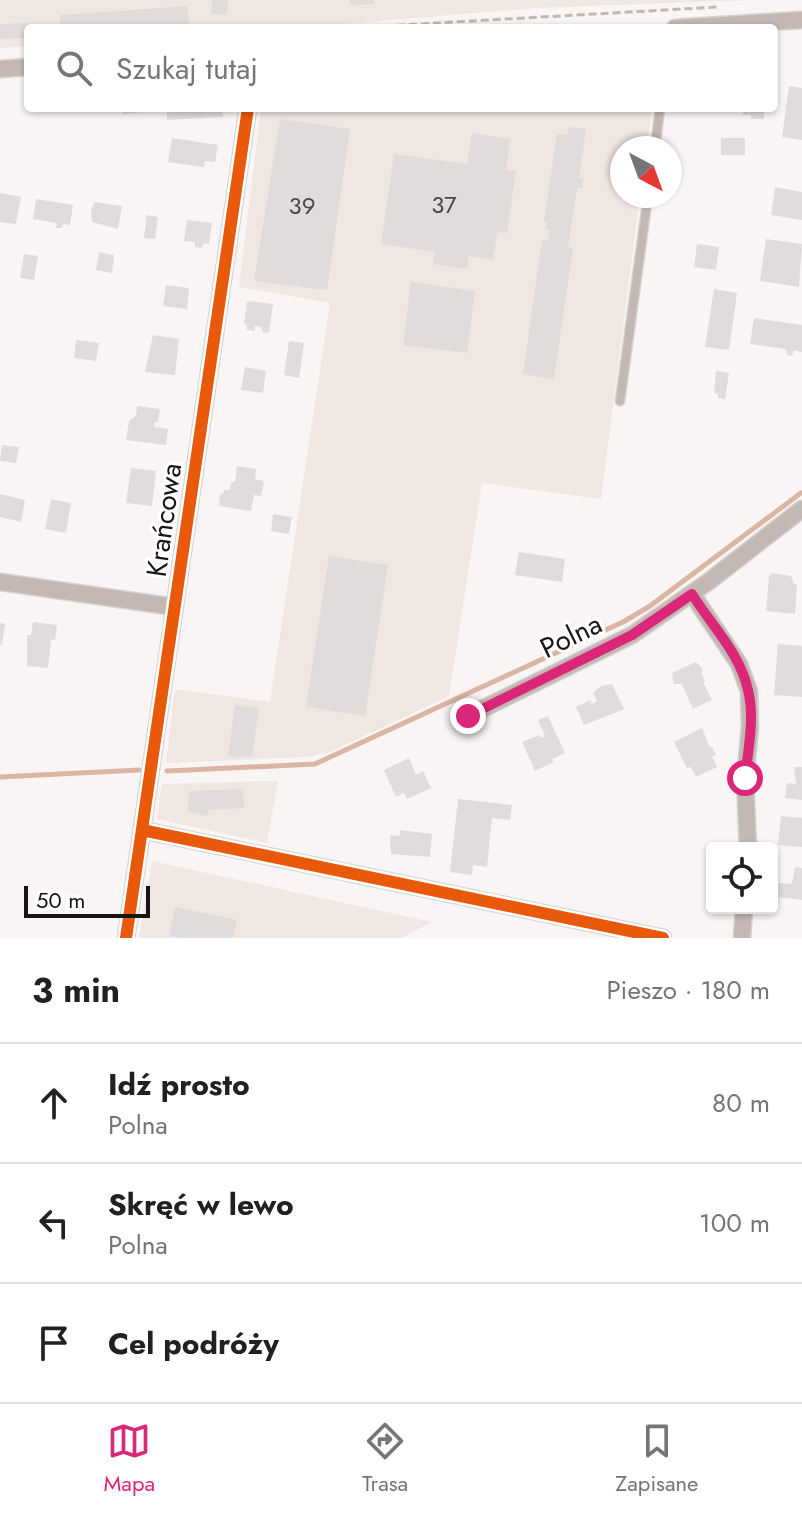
<!DOCTYPE html>
<html lang="pl">
<meta charset="utf-8">
<style>
body{margin:0;font-family:Jost,sans-serif;background:#f2f2f2;color:#202124}
.controls{position:absolute;right:24px;bottom:24px;display:grid;overflow:hidden;border-radius:8px;box-shadow:0 2px 6px #0004}
.controls button{width:72px;height:72px;display:grid;place-items:center;padding:0;border:0;border-bottom:2px solid #e0e0e0;background:#fff;color:#202124;font:40px sans-serif}
.compass{position:absolute;left:610px;top:136px;width:72px;height:72px;border-radius:50%;background:#fff;box-shadow:0 2px 6px #0004;rotate:139deg}
.scale{position:absolute;left:24px;bottom:20px;width:126px;box-sizing:border-box;padding-left:8px;border:4px solid #171413;border-top:0;font-size:22px;line-height:28px;white-space:nowrap;color:#171413;-webkit-text-stroke:6px #fff;paint-order:stroke}
.stop{position:absolute;width:24px;height:24px;margin:-18px;border:6px solid #db2777;border-radius:50%;background:#fff}
.stop.end{background:#db2777;border-color:#fff;box-shadow:0 2px 8px #0008}
.list{margin:0;padding:0;list-style:none}
h2{display:flex;justify-content:space-between;align-items:center;height:104px;margin:0;padding:0 32px;font-size:34px}
h2 small{font-size:26px;font-weight:400;color:#757577}
.list li{display:grid;grid-template-columns:52px 1fr auto;gap:24px;align-items:center;box-sizing:border-box;height:120px;padding:0 32px;border-top:2px solid #e0e0e0}
.list b{display:block;font-size:30px;white-space:nowrap}
.list p{margin:0;font-size:26px;white-space:nowrap;color:#757577}
.list em{font-size:26px;font-style:normal;color:#757577}
.icon{flex:none;width:44px;height:44px;fill:none;stroke:currentColor;stroke-width:2;stroke-linecap:round;stroke-linejoin:round}
.map{position:relative;flex:none;width:802px;height:938px;overflow:hidden}
.search{position:absolute;background:#fff;box-shadow:0 2px 6px #0004;left:24px;right:24px;top:24px;height:88px;display:flex;align-items:center;gap:20px;box-sizing:border-box;padding:0 28px;border-radius:8px;color:#757577;font-size:30px}
.sheet{height:464px;background:#fff}
nav{display:flex;justify-content:space-around;align-items:center;box-sizing:border-box;height:112px;border-top:2px solid #e0e0e0;background:#fff;font-size:22px;color:#757577}
nav a{display:grid;justify-items:center;gap:4px}
nav .on{color:#db2777}
.map>svg:first-child{display:block}
.built{fill:#f1e7e2}
.lines{fill:none;stroke-linecap:round;stroke-linejoin:round}
.stream{stroke:#dab5a3;stroke-width:5}
.building{fill:#dfdcdb}
.lane-casing{stroke:#d4d2d1;stroke-width:11}
.street-casing{stroke:#d4d2d1;stroke-width:19}
.path{stroke:#c0b8b3;stroke-width:3;stroke-dasharray:8 4;stroke-linecap:butt}
.lane{stroke:#c4b8b3;stroke-width:8}
.street{stroke:#c4b8b3;stroke-width:16}
.cycleway-casing{stroke:#fff;stroke-width:17}
.cycleway{stroke:#e8590c;stroke-width:12}
.route{stroke:#db2777;stroke-width:10}
.labels{text-anchor:middle;dominant-baseline:central;stroke-width:6;stroke-linejoin:round;paint-order:stroke}
.number-label{font-size:24px;fill:#4a4746}
.street-label{font-size:28px;fill:#171413;stroke:#fff}
</style>
<div class="map">
<svg width="802" height="938" viewBox="0 0 802 938">
<rect width="100%" height="100%" fill="#f9f5f4"/>
<path class="built" d="M0 0H752L538 8 291 28H28V46L0 48Z
M261 108H652L647 148H622V196H640L601 499 482 483 449 696 330 752 306 757 166 763 175 689 270 702 330 303 239 287Z
M278 781 267 843 157 819 162 784Z
M152 861 432 922 401 938H139Z"/>
<g class="lines">
<path class="stream" d="M167 771 315 764 623 622 650 606 801 493
M0 777 139 770"/>
</g>
<path class="building" d="M212 0H228L227 15 211 14Z
M350 0H374V4L350 5Z
M187 6 189 24 134 28H61L60 15Z
M28 23V38L0 39V24Z
M789 86 802 88V140L782 137Z
M122 108H144V112L123 114Z
M167 108H222L223 117 167 120Z
M743 108H764V119H751V115H743Z
M280 119 350 129 327 290 254 281Z
M569 127 586 129 579 178 583 179 582 188H577L568 248H573L554 379 523 374 542 240H548L550 230H546L547 222 544 221 557 133 567 135Z
M472 133 510 139 506 170 516 171 507 233 497 232 493 260 469 256 467 269 433 264 435 252 381 244 394 154 467 164Z
M172 138 218 145 215 162 205 161 204 167 168 162Z
M721 138H745V155H721Z
M775 187 802 192V220L771 215Z
M0 193 21 197 16 224 0 222Z
M36 199 73 205 70 225 63 224 62 228H56L57 223 33 219Z
M95 202 122 206 118 229 92 222 91 211Z
M147 215 158 217 155 239 144 238Z
M187 220 212 223 209 244 203 243 202 248 195 247V242L184 241Z
M766 239 802 244 799 287 760 281Z
M697 244 719 247 716 270 694 267Z
M99 252 114 255 112 273 96 270Z
M24 254 38 256 34 280 20 278Z
M411 282 475 291 467 353 403 345Z
M166 285 189 288 187 309 163 306Z
M714 289 737 293 729 350 705 347Z
M247 301 273 304 269 333 262 332V327L255 326V331L247 330V325L244 324Z
M754 318 802 325V352L794 350 792 356 787 355 786 349 750 344Z
M153 335 179 339 175 375 145 372Z
M76 340 99 343 96 361 74 358Z
M289 341 304 343 299 378 284 375Z
M245 367 266 371 263 393 241 390Z
M716 371 729 373 725 399 718 398V394L714 393Z
M137 406 160 409 158 422H155L154 427 168 429 166 445 126 440 129 421 136 416Z
M2 445 19 447 16 463 0 461Z
M237 466 256 469 255 479 264 481 261 496 254 495 251 511 219 506 220 494H223L224 490H230L231 482H235Z
M131 468 156 471 152 506 126 503Z
M0 494 25 500 21 522 0 517Z
M51 499 71 503 66 533 45 529Z
M273 514 292 517 289 534 271 531Z
M519 552 565 559 562 582 515 575Z
M329 556 388 565 365 716 306 707Z
M772 573 791 576 794 584H797L795 614 766 611 769 576Z
M33 622 57 625 55 640 51 639 48 668 27 666V635H31Z
M0 623 5 624 2 645H0Z
M778 644 802 646V697L774 695Z
M696 662 703 670 701 673 705 681 703 682 712 700 693 709 682 684H674L672 673Z
M612 684 624 709 584 725 576 707 590 700 592 704 597 701 593 693 601 686Z
M235 705 259 708 252 756 228 757Z
M548 716 565 753 552 759 554 762 535 771 522 742 539 735 541 738 545 736 538 720Z
M702 728 710 748 712 747 716 755 712 756 717 767 696 777 691 767 687 768 674 742Z
M409 758 416 775 423 771 431 788 407 799 404 793 396 797 384 770Z
M794 767H802V800L785 798 787 783 796 784Z
M243 789 244 808 208 810 207 816 188 811 189 791Z
M458 799 512 805 510 820 492 818 487 867 473 865 472 875 450 872Z
M781 816 802 818V847L778 845Z
M400 830 432 834 430 857 391 854 390 835 400 836Z
M795 867 802 868V900L778 897 779 883 792 884Z
M175 907 237 920 233 938H181L169 935Z"/>
<g class="lines">
<defs>
<path id="lane" d="M655 148 660 108
M620 401 648 196"/>
<path id="street" d="M675 28 802 20
M0 69 28 67
M0 582 175 607
M692 594 739 664 749 691 750 727 745 778 748 848
M468 716 632 635 708 582 802 509
M142 830 663 938
M126 938 248 108
M742 938 744 908"/>
</defs>
<use href="#lane" class="lane-casing"/>
<use href="#street" class="street-casing"/>
<path class="path" d="M349 28 717 7"/>
<use href="#lane" class="lane"/>
<use href="#street" class="street"/>
<defs>
<path id="cycleway" d="M142 830 663 938
M126 938 248 108"/>
</defs>
<use href="#cycleway" class="cycleway-casing"/>
<use href="#cycleway" class="cycleway"/>
</g>
<g class="lines">
<path class="route" d="M468 716 632 635 692 594C711 625 740 653 748 690 755 718 748 750 745 778"/>
</g>
<g class="labels">
<g class="number-label">
<text x="444" y="204">37</text>
<text x="302" y="205">39</text>
</g>
<g class="street-label">
<text transform="translate(164 520) rotate(-82)">Krańcowa</text>
<text transform="translate(571 636) rotate(-26)">Polna</text>
</g>
</g>
</svg>
<div class="controls">
<button><svg class="icon" aria-label="locate" viewBox="0 0 24 24"><circle cx="12" cy="12" r="6"/><path d="M12 2v4M12 18v4M2 12h4M18 12h4"/></svg></button>
</div>
<svg class="compass" viewBox="-18 -18 36 36"><path d="M0-13l5 13h-10z" fill="#e53935"/><path d="M0 13l5-13h-10z" fill="#757577"/></svg>
<div class="scale">50 m</div>
<div class="stop" style="left:745px;top:778px"></div>
<div class="stop end" style="left:468px;top:716px"></div>
<div class="search"><svg class="icon" aria-label="search" viewBox="0 0 24 24"><circle cx="10" cy="10" r="6"/><path d="M15 15l6 6"/></svg>Szukaj tutaj</div>
</div>
<section class="sheet">
<h2>3 min<small>Pieszo · 180 m</small></h2>
<ul class="list">
<li><svg class="icon" aria-label="ahead" viewBox="0 0 24 24"><path d="M12 20V5M6 11l6-6 6 6"/></svg><div><b>Idź prosto</b><p>Polna</p></div><em>80 m</em></li>
<li><svg class="icon" aria-label="left" viewBox="0 0 24 24"><path d="M17 20v-9H6M10 6l-5 5 5 5"/></svg><div><b>Skręć w lewo</b><p>Polna</p></div><em>100 m</em></li>
<li><svg class="icon" aria-label="arrive" viewBox="0 0 24 24"><path d="M6 21V4h12l-3 4 3 4H6"/></svg><div><b>Cel podróży</b></div></li>
</ul>
</section>
<nav>
<a class="on"><svg class="icon" aria-label="map" viewBox="0 0 24 24"><path d="M3 6l6-2 6 2 6-2v14l-6 2-6-2-6 2zM9 4v14M15 6v14"/></svg>Mapa</a>
<a><svg class="icon" aria-label="directions" viewBox="0 0 24 24"><path d="M12 3l9 9-9 9-9-9zM9 14v-3h6M13 9l2 2-2 2"/></svg>Trasa</a>
<a><svg class="icon" aria-label="saved" viewBox="0 0 24 24"><path d="M7 4h10v16l-5-4-5 4z"/></svg>Zapisane</a>
</nav>
